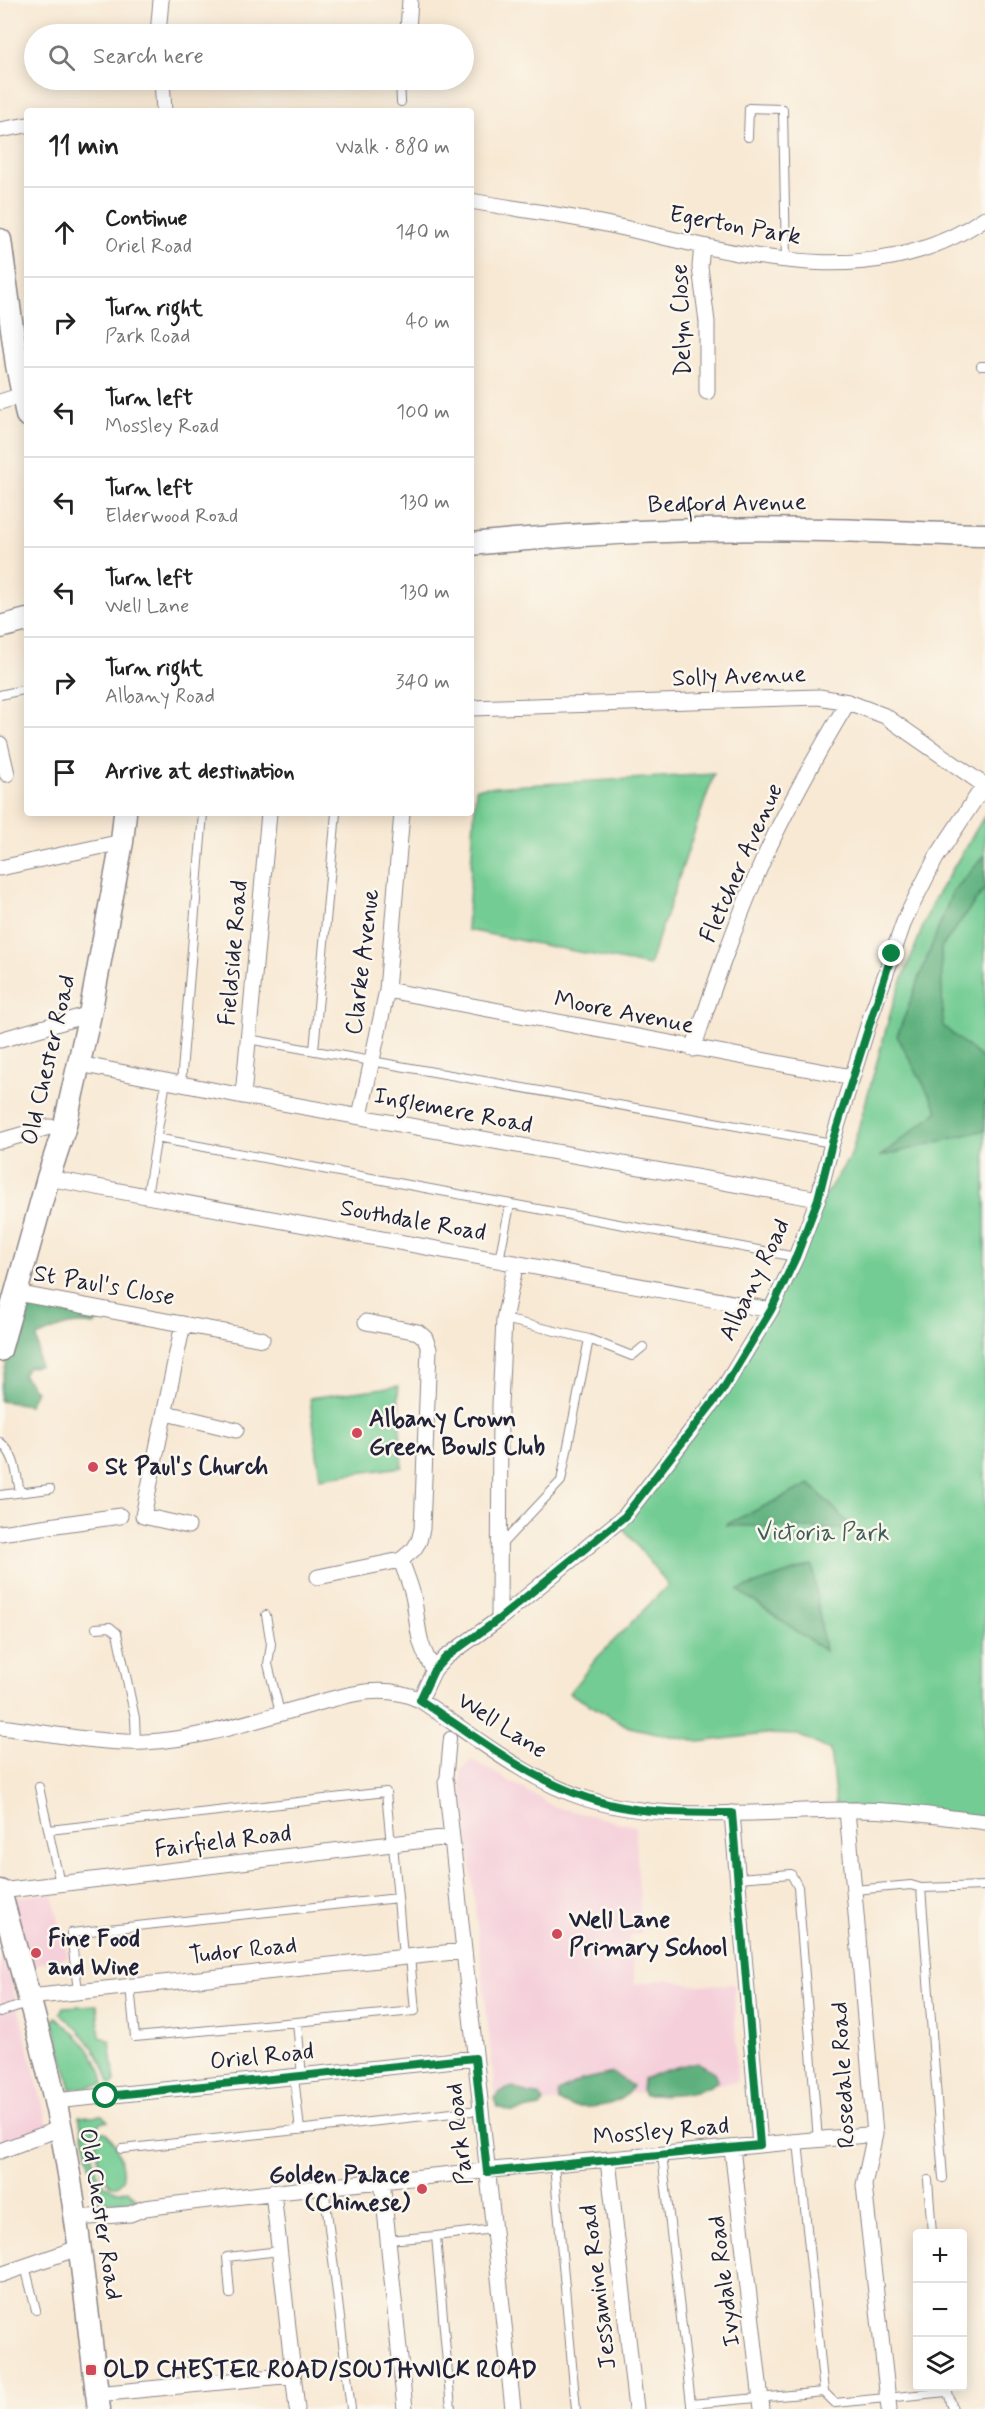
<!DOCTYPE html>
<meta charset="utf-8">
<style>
body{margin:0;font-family:Mynerve,sans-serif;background:#f2f2f2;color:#222}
.controls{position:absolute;right:18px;bottom:18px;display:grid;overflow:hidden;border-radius:6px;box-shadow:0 3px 15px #0003}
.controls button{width:54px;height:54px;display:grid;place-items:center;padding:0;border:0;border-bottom:2px solid #e0e0e0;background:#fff;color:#222;font:30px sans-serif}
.stop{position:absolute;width:18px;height:18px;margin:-14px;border:4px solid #0b8043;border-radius:50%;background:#fff}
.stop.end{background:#0b8043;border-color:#fff;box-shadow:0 2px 6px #0008}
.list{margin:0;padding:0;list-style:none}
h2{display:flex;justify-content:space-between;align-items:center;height:78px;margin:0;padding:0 24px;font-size:26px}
h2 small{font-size:20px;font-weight:400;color:#767676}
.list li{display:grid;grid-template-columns:39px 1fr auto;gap:18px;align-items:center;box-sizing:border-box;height:90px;padding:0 24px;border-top:2px solid #e0e0e0}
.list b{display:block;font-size:22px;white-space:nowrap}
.list p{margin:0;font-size:20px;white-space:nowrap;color:#767676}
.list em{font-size:20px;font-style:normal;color:#767676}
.icon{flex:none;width:33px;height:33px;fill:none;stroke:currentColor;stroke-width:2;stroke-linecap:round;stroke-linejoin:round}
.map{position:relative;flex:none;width:985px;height:2409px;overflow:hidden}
.search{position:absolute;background:#fff;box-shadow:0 3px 15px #0003;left:24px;top:24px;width:450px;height:66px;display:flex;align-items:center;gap:15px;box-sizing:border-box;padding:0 21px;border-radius:33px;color:#767676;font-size:22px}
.panel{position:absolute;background:#fff;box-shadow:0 3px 15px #0003;left:24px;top:108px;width:450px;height:708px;border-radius:6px}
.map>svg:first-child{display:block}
.built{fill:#f5cfda}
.green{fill:#72cc93;stroke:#4a7767;stroke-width:1.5}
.forest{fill:#5db07d;stroke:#40695c;stroke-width:1.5}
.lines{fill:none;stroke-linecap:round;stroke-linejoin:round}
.service-casing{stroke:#8d8688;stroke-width:10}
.pedestrian-casing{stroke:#8d8688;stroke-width:14}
.minor-casing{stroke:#8d8688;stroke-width:17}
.secondary-casing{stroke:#8d8688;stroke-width:25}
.service{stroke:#fff;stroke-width:8}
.pedestrian{stroke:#fff;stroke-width:12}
.minor{stroke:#fff;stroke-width:15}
.secondary{stroke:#fff;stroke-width:22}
.route{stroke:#0b8043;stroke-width:8}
.poi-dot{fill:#d1495b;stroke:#fbf7ec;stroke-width:2}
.labels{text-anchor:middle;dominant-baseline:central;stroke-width:5;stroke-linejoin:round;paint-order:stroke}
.street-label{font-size:24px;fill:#22223b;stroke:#fbf7ec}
.poi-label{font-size:24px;font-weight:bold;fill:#22223b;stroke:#fbf7ec;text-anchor:start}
.park-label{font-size:24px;fill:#3e5e5a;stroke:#fbf7ec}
</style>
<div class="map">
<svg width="985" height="2409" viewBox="0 0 985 2409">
<rect width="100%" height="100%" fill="#fbf7ec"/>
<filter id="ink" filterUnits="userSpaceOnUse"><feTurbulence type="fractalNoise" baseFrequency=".0167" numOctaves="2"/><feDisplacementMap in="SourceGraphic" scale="12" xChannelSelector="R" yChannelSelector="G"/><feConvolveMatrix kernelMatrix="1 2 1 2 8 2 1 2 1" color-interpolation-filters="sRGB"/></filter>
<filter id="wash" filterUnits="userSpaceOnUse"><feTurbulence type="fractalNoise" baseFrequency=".008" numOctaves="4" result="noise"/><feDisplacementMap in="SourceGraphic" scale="24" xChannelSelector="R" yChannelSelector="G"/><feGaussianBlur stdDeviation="1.35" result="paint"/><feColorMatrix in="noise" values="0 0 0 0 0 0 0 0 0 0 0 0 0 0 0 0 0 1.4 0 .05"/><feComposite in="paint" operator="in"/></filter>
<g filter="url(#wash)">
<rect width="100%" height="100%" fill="#f8e9d4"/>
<path class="built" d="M472 1760 555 1807 635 1826 642 1933 630 1935 635 1984 666 1979 692 1985 734 1984 737 2082 497 2108 460 1770Z
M52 1893 68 1957 9 1971 48 2126 0 2143V1899Z"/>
<path class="green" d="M714 774 649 966 467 930 476 788Z
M985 815V1818L836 1806 830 1750 798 1735 765 1734 699 1742 629 1727 569 1693 597 1658 668 1585 620 1524 724 1393 820 1203 851 1155 893 1004 932 903Z
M398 1386 402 1467 320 1478 310 1398Z
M97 2005 100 2037 110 2041 115 2081 112 2084 109 2083C102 2054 82 2031 60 2013L63 2007Z
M56 2017C76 2033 102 2058 104 2084L71 2089 53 2021Z
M102 2115 108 2121 100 2123C98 2127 94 2131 92 2135 91 2139 92 2146 92 2150 94 2171 103 2197 128 2190L137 2199 135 2200 99 2203 79 2117Z
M100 2132H106C119 2146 122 2162 123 2180L117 2186H111C99 2171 96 2155 96 2136Z"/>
<path class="forest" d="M985 855V888L941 948 943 1026 985 1061V1130L879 1157 938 1111 897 1036 952 893Z
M21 1304 56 1310 63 1315 68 1309 102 1316 94 1325C72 1321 57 1328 37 1337L39 1366 28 1367 23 1375 36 1391 29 1405 0 1401V1389Z
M810 1484 855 1530 725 1525Z
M812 1565 825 1651 738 1590Z
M697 2062 714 2072 718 2081C701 2095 667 2095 645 2095L642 2090 643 2080C658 2071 680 2066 697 2062Z
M613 2073 632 2086C622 2109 580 2111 559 2102L558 2092 581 2080Z
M513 2087 528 2094 539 2095 544 2102 540 2107 512 2112 497 2107 494 2098 502 2091Z"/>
</g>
<g filter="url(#ink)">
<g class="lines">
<defs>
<path id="service" d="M400 80 401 102
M748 137 749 108 783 109 786 260
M981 366H985
M0 695 27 689
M248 1039 832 1143
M314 1050 336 813
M181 1084 203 813
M156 1138 796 1257
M147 1196 166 1081
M499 1260 510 1205
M589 1339 632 1356 643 1347
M0 1442C16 1455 16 1473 20 1492
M0 1495 50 1489
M501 1545 561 1481 589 1339 504 1319
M266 1615 271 1644 268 1664 280 1713
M96 1628 110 1627 117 1633 135 1718 136 1742
M39 1787 60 1884
M49 1830 386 1792 391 1845
M393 1845 398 1898
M738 1878 791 1874 798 1887 818 2140
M921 1888 985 1886
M854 1890 911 1885 921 1888 943 2178
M130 1986 135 2037 415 2011 410 1956
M78 1991 71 1933 398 1898 403 1957
M0 2012 27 2003
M297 2022 302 2076
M294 2077 300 2130
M122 2149 480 2110
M662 2155 691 2404
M554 2165 576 2409
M928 2180 932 2234
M324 2186 351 2409
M388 2240 436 2236
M25 2266 36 2310
M230 2294 227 2257 280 2251
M946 2386 953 2409
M824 2392 835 2403 946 2392
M451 2409 436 2236 493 2229
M691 2409V2404L824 2392 798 2142"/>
<path id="pedestrian" d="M446 1782 450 1738"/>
<path id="minor" d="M408 30 410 0
M158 34 161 0
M162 80 164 111
M0 130 27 125
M471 201C522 210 573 216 624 228 744 255 874 295 985 218
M702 246 700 267 707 322V392
M0 402 22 395
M471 708 819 697 848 702 885 716 984 785
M0 744 7 774
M0 868 122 842
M387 990 852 1077
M0 1040 90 1014
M693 1049C713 989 733 930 758 872 783 813 815 757 848 702
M79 1064 243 1096 818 1199
M243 1096 269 813
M360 1116 387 990 402 813
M0 1141 49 1127 64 1129
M48 1178 771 1310
M16 1293 262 1339
M183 1324 143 1516 188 1526
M166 1413 236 1430
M0 1533 120 1516
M401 1560C405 1573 412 1587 414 1601 419 1631 417 1643 434 1670
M318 1577 401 1560 414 1549 419 1541 422 1529 429 1349 425 1338 418 1332 366 1322
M499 1619 500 1405 504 1319 516 1263
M420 1700 434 1670 446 1657 499 1619 625 1516 722 1391 771 1310 796 1257 818 1199 832 1143 871 1016 905 919 936 858 985 784
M0 1727C47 1732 97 1744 145 1742 203 1739 258 1719 314 1704 349 1694 385 1683 420 1700 473 1735 526 1780 587 1799 670 1824 765 1810 849 1810 895 1809 940 1817 985 1822
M446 1782 513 2409
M847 1810 875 2134 864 2185 889 2409
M732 1813 760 2145
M0 1891 450 1837
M29 1997 463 1951
M55 2101 475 2058
M732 2148 762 2409
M0 2151 61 2128
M608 2160 636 2409
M382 2180 405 2409
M273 2192 297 2409
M76 2218 130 2214 145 2208C387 2177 631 2158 875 2134
M0 2275 81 2247
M97 2394 293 2375"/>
<path id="secondary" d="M0 240 17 365 27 415
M471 544C589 532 708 527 826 530 879 531 932 534 985 535
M0 627 27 620
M0 1350 48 1178 64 1129 90 1014 122 842 125 813
M0 1891C21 1970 45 2049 61 2129 79 2222 87 2315 99 2409"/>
</defs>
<use href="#service" class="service-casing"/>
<use href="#pedestrian" class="pedestrian-casing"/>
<use href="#minor" class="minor-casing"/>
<use href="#secondary" class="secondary-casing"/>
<use href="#service" class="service"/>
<use href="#pedestrian" class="pedestrian"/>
<use href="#minor" class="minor"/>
<use href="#secondary" class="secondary"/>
</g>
</g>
<g class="lines" filter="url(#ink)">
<path class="route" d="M106 2096 475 2058 487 2172 760 2145 732 1813C694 1812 654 1814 617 1806 542 1790 482 1741 420 1700L434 1670 446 1657 499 1619 625 1516 722 1391 771 1310 796 1257 818 1199 832 1143 892 954"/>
</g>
<g class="poi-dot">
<circle cx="357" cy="1433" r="6"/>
<circle cx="93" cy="1467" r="6"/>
<circle cx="557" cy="1934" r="6"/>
<circle cx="36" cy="1953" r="6"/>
<circle cx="422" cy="2189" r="6"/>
<rect x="85" y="2364" width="12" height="12" rx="3"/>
</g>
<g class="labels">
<g class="street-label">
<text transform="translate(735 226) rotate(10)">Egerton Park</text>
<text transform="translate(682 320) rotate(-92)">Delyn Close</text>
<text transform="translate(727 504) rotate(-1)">Bedford Avenue</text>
<text transform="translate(739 677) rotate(-2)">Solly Avenue</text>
<text transform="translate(742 863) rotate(-66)">Fletcher Avenue</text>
<text transform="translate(234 953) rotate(-85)">Fieldside Road</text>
<text transform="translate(363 962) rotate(-83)">Clarke Avenue</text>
<text transform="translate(624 1013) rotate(11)">Moore Avenue</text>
<text transform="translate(49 1060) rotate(-77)">Old Chester Road</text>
<text transform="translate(453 1111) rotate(11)">Inglemere Road</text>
<text transform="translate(413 1221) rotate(10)">Southdale Road</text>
<text transform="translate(755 1280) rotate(-64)">Albany Road</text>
<text transform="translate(104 1286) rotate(10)">St Paul's Close</text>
<text transform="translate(502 1726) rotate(33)">Well Lane</text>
<text transform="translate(223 1842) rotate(-7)">Fairfield Road</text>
<text transform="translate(243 1951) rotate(-6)">Tudor Road</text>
<text transform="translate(262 2057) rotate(-6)">Oriel Road</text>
<text transform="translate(844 2075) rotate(-93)">Rosedale Road</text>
<text transform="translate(661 2132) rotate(-5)">Mossley Road</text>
<text transform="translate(460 2134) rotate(-96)">Park Road</text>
<text transform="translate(100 2214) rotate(81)">Old Chester Road</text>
<text transform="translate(725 2281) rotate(-97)">Ivydale Road</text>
<text transform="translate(599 2287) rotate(-97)">Jessamine Road</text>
</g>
<g class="poi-label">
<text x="369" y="1419">Albany Crown<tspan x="369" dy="28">Green Bowls Club</tspan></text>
<text x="105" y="1467">St Paul's Church</text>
<text x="569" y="1920">Well Lane<tspan x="569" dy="28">Primary School</tspan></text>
<text x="48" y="1939">Fine Food<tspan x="48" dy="28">and Wine</tspan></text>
<text x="410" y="2175" text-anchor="end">Golden Palace<tspan x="410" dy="28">(Chinese)</tspan></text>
<text x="103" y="2370">OLD CHESTER ROAD/SOUTHWICK ROAD</text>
</g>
<g class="park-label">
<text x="823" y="1533">Victoria Park</text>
</g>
</g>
</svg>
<div class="controls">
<button>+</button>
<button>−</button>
<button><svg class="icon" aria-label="layers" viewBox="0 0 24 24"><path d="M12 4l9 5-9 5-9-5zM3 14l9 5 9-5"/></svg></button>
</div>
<div class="stop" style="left:106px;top:2096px"></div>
<div class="stop end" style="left:892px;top:954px"></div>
<div class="search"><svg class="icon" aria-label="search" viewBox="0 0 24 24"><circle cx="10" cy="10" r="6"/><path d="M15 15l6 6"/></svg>Search here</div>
<section class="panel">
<h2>11 min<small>Walk · 880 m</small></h2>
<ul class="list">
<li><svg class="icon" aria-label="ahead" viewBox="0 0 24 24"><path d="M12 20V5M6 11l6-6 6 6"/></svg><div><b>Continue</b><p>Oriel Road</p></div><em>140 m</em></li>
<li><svg class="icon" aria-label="right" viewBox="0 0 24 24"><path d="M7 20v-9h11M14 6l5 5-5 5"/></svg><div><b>Turn right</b><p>Park Road</p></div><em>40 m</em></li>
<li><svg class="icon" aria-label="left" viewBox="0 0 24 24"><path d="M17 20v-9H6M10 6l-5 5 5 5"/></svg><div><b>Turn left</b><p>Mossley Road</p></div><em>100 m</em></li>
<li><svg class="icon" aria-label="left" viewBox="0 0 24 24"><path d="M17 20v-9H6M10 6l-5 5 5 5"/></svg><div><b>Turn left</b><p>Elderwood Road</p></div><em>130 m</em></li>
<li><svg class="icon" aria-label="left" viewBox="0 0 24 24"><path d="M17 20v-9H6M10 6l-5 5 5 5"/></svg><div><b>Turn left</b><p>Well Lane</p></div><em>130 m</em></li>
<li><svg class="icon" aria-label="right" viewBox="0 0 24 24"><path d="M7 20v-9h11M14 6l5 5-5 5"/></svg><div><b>Turn right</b><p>Albany Road</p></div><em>340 m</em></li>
<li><svg class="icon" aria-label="arrive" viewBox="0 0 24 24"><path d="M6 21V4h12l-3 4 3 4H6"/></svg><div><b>Arrive at destination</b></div></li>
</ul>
</section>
</div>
